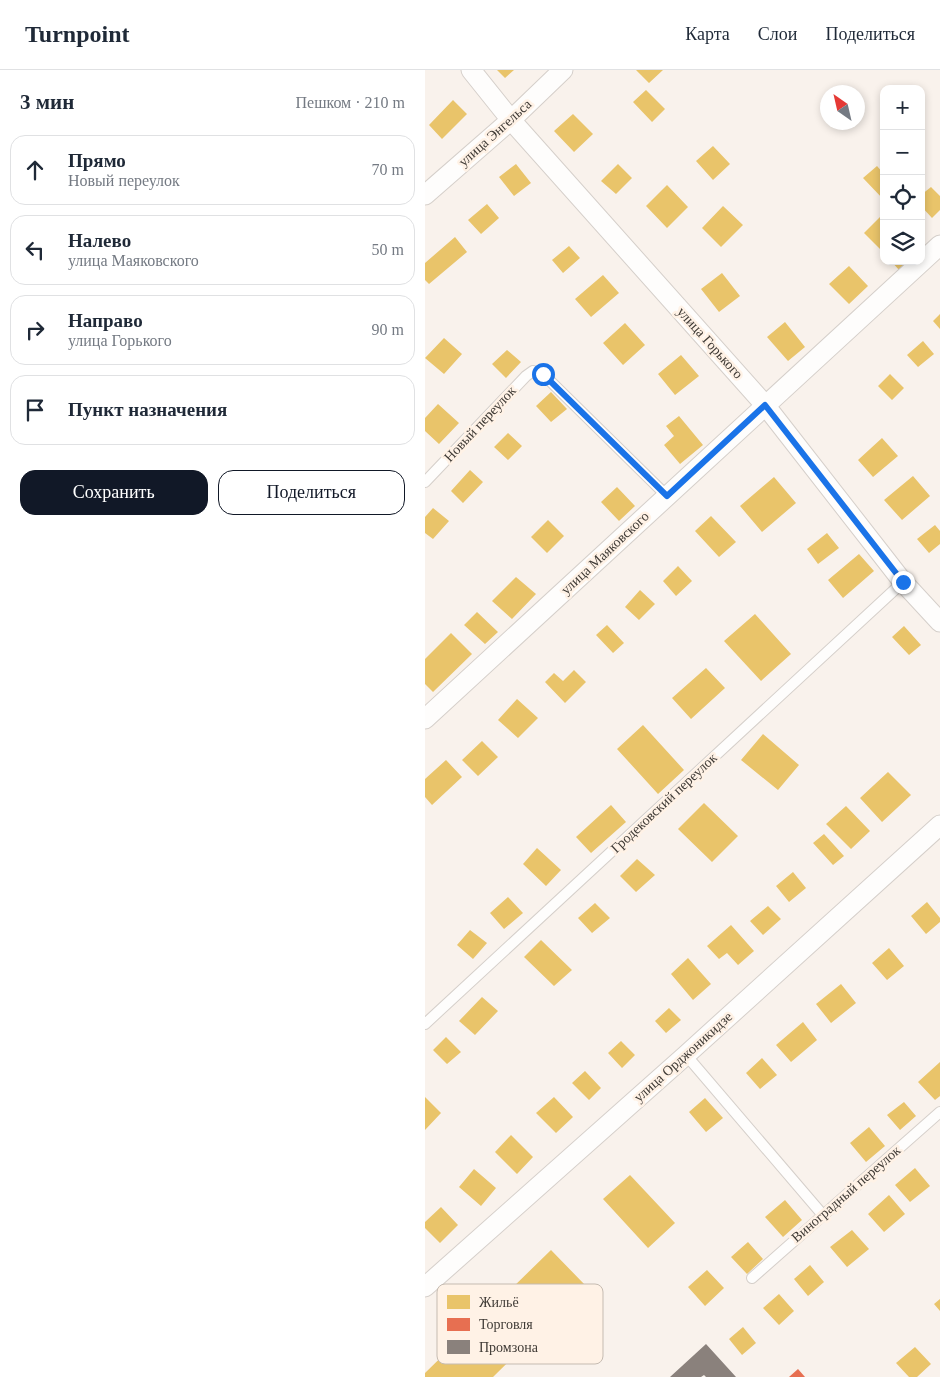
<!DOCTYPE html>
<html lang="ru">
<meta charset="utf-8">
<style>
body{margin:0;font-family:"Times New Roman",serif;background:#f6f6f7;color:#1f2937}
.controls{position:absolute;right:15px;top:15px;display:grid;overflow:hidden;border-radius:10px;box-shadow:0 2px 8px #0003}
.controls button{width:45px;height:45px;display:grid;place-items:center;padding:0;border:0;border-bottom:1px solid #e0e1e3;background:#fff;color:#1f2937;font:25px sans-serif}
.compass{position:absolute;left:395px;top:15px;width:45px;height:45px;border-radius:50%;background:#fff;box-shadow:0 2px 8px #0003;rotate:326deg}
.stop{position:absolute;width:15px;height:15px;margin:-11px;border:4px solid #1a73e8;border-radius:50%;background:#fff}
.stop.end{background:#1a73e8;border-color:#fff;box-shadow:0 1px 5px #0008}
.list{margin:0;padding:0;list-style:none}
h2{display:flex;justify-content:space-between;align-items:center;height:65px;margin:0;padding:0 20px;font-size:21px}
h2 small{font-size:16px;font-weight:400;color:#747a83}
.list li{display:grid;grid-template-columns:32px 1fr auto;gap:15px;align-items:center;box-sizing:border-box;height:70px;margin:0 10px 10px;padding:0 10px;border:1px solid #e0e1e3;border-radius:15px}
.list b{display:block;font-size:19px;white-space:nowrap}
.list p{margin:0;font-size:16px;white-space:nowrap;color:#747a83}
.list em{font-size:16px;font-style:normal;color:#747a83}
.actions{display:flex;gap:10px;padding:15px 20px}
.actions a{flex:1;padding:11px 0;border:1px solid #111827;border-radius:15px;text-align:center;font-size:18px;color:#111827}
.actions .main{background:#111827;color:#fff}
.icon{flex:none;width:28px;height:28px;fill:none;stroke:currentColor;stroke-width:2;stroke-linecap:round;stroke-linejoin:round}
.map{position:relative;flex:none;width:515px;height:1307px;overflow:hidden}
header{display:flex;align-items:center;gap:30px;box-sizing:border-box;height:70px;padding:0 25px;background:#fff;border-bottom:1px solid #e0e1e3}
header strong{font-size:24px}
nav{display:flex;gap:28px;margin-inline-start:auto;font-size:18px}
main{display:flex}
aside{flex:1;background:#fff}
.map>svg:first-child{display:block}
.homes{fill:#e9c46a}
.shops{fill:#e76f51}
.industry{fill:#8a817c}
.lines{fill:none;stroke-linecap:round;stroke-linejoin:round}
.lane-casing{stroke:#d5cfca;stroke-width:12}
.street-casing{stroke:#d5cfca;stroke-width:21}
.lane{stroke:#fefdfc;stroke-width:10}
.street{stroke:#fefdfc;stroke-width:19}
.route{stroke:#1a73e8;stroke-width:6}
.labels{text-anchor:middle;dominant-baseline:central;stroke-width:5;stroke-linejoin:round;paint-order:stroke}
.street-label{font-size:14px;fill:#3f3a35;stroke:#fff2e6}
.key{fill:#fff2e6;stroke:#c5bbb1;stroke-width:1}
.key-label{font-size:14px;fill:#3f3a35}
</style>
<header>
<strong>Turnpoint</strong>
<nav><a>Карта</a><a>Слои</a><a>Поделиться</a></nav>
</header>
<main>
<aside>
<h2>3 мин<small>Пешком · 210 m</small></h2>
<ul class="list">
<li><svg class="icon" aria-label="ahead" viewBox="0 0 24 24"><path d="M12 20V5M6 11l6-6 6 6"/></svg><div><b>Прямо</b><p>Новый переулок</p></div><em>70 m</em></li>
<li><svg class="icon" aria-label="left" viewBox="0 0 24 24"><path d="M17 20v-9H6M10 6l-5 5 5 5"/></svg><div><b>Налево</b><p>улица Маяковского</p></div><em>50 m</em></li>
<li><svg class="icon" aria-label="right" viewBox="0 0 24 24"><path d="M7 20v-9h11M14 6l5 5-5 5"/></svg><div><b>Направо</b><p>улица Горького</p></div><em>90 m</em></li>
<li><svg class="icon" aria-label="arrive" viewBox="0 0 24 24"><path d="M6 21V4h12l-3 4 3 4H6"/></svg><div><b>Пункт назначения</b></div></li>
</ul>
<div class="actions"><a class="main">Сохранить</a><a>Поделиться</a></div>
</aside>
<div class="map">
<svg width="515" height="1307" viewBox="0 0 515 1307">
<rect width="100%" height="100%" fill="#f9f2ec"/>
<path class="homes" d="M72 0H89L80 8Z
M211 0H238L224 13Z
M221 20 240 39 227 52 208 32Z
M28 30 42 44 17 69 4 55Z
M148 44 168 64 149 82 129 61Z
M288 76 305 94 288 110 271 91Z
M91 94 106 113 89 126 74 107Z
M193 94 207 108 191 124 176 111Z
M452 96 459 104V130L438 108Z
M242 115 263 137 242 158 221 136Z
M506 117 515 126V140L507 148 496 136V125Z
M62 134 74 148 56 164 43 150Z
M298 136 318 155 296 177 277 158Z
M457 145 459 147V183L439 163Z
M30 167 42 182 4 214 0 210V193Z
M144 176 155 188 138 203 127 190Z
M466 191H483L474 200Z
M424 196 443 216 424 234 404 214Z
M297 203 315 226 294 242 276 219Z
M178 205 194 223 166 247 150 229Z
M515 244V259L508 251Z
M360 252 380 277 363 291 342 267Z
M200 253 220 275 198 295 178 273Z
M19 268 37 284 19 304 0 288Z
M498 271 509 284 493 297 482 285Z
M82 280 96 292 81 308 67 294Z
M256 285 274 306 250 325 233 304Z
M465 304 479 318 467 330 453 316Z
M126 322 142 339 126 352 111 336Z
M13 334 34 353 14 374 0 361V348Z
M254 346 278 375 255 394 239 375 249 366 241 356Z
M83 363 97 376 83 390 69 377Z
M457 368 473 386 448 407 433 390Z
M45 400 58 412 38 433 26 421Z
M488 406 505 426 477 450 459 430Z
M349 407 371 433 337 462 315 436Z
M192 417 210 436 194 451 176 432Z
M8 438 24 451 8 469 0 463V447Z
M286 446 311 472 294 487 270 461Z
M123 450 139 466 122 483 106 467Z
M510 455 515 461V474L504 483 492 469Z
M402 463 414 478 393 494 382 479Z
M434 484 449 501 418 528 403 510Z
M253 496 267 511 251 526 238 511Z
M91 507 111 524 87 549 67 531Z
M215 520 230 534 214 550 200 537Z
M52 542 73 562 60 574 39 555Z
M330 544 366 584 336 611 299 571Z
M182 555 199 573 188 583 171 565Z
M479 556 496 575 484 585 467 567Z
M26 563 47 584 8 622 0 614V589Z
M281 598 300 618 266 649 247 628Z
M149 600 161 612 140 633 120 612 129 603 138 611Z
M92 629 113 648 93 668 73 650Z
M218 655 259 700 233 724 192 679Z
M338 664 374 695 353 720 316 690Z
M57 671 73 687 53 706 37 690Z
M21 690 37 707 7 735 0 727V709Z
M463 702 486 725 457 752 435 728Z
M279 733 313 766 287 792 253 759Z
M186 735 201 752 166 783 151 767Z
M421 736 445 761 426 779 401 754Z
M399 764 419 786 408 795 388 773Z
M112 778 136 800 121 816 98 794Z
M212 789 230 805 211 822 195 806Z
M368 802 381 818 364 832 351 816Z
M83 827 98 843 79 859 65 843Z
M502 832 515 848V852L501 864 486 846Z
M170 833 185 848 167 863 153 848Z
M343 836 356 849 338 865 325 851Z
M306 855 329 881 313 895 302 883 294 889 282 876Z
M45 860 62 873 48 889 32 875Z
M116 870 147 900 129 916 99 887Z
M464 878 479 896 462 910 447 893Z
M263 888 286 914 268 930 246 904Z
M416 914 431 933 406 953 391 934Z
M57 927 73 941 50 965 34 951Z
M244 938 256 950 241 963 230 951Z
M378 952 392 970 366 992 351 975Z
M21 967 36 982 22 994 8 980Z
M196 971 210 985 197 998 183 983Z
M337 988 352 1005 335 1019 321 1003Z
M515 992V1026L510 1030 493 1012Z
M160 1001 176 1018 164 1030 147 1013Z
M0 1027 16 1043 0 1060Z
M129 1027 148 1047 131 1063 111 1043Z
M280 1028 298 1048 281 1062 264 1042Z
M479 1032 491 1046 475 1060 462 1045Z
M444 1057 460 1076 441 1092 425 1073Z
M86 1065 108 1087 92 1104 70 1082Z
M490 1098 505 1116 485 1132 470 1115Z
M49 1099 71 1118 56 1136 34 1117Z
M205 1105 250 1153 223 1178 178 1129Z
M464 1125 480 1144 459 1162 443 1144Z
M360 1130 377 1150 358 1167 340 1147Z
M16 1137 33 1155 15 1173 0 1158V1152Z
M427 1160 444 1179 422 1197 405 1177Z
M323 1172 338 1189 322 1204 306 1187Z
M126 1180 161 1216 68 1307H0V1303Z
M385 1195 399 1212 383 1226 369 1209Z
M282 1200 299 1218 280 1236 263 1217Z
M354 1224 369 1241 354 1255 338 1238Z
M515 1229V1241L509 1234Z
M318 1257 331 1273 317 1285 304 1269Z
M490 1277 506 1294 492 1307H484L471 1293Z"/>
<path class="shops" d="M373 1299 380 1307H364Z"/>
<path class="industry" d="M281 1274 311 1307H281L279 1305 276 1307H245Z"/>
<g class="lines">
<defs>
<path id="lane" d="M0 412 101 306 108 301 118 304 242 426
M0 954 478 512
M261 985 397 1144
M327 1208 515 1042"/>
<path id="street" d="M46 0 86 50 340 335 478 512 515 552
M0 125 86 50 138 0
M0 649C172 491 343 333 515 175
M0 1217 261 985 515 755"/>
</defs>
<use href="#lane" class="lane-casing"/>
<use href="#street" class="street-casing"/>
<use href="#lane" class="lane"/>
<use href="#street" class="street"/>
</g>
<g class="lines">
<path class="route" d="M118 304 242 426 340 335 478 512"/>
</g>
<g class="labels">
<g class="street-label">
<text transform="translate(70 63) rotate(-42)">улица Энгельса</text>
<text transform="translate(285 273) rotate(48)">улица Горького</text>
<text transform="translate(55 354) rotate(-47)">Новый переулок</text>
<text transform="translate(180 483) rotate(-43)">улица Маяковского</text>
<text transform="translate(239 733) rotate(-43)">Гродековский переулок</text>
<text transform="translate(258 987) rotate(-42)">улица Орджоникидзе</text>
<text transform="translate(421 1124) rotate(-41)">Виноградный переулок</text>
</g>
</g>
<rect x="12" y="1214" width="166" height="80" rx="8" class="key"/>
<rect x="22" y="1225" width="23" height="14" fill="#e9c46a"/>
<rect x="22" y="1248" width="23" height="13" fill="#e76f51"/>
<rect x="22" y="1270" width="23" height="14" fill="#8a817c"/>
<g class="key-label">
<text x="54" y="1237">Жильё</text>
<text x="54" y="1259">Торговля</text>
<text x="54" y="1282">Промзона</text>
</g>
</svg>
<div class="controls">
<button>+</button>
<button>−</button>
<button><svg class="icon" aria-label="locate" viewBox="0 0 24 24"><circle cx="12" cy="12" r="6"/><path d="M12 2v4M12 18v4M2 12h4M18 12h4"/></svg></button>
<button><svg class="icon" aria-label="layers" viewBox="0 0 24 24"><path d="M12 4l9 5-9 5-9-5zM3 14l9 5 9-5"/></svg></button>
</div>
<svg class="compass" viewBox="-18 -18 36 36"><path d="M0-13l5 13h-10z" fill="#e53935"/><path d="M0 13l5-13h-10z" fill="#747a83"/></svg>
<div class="stop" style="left:118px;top:304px"></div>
<div class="stop end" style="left:478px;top:512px"></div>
</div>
</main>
